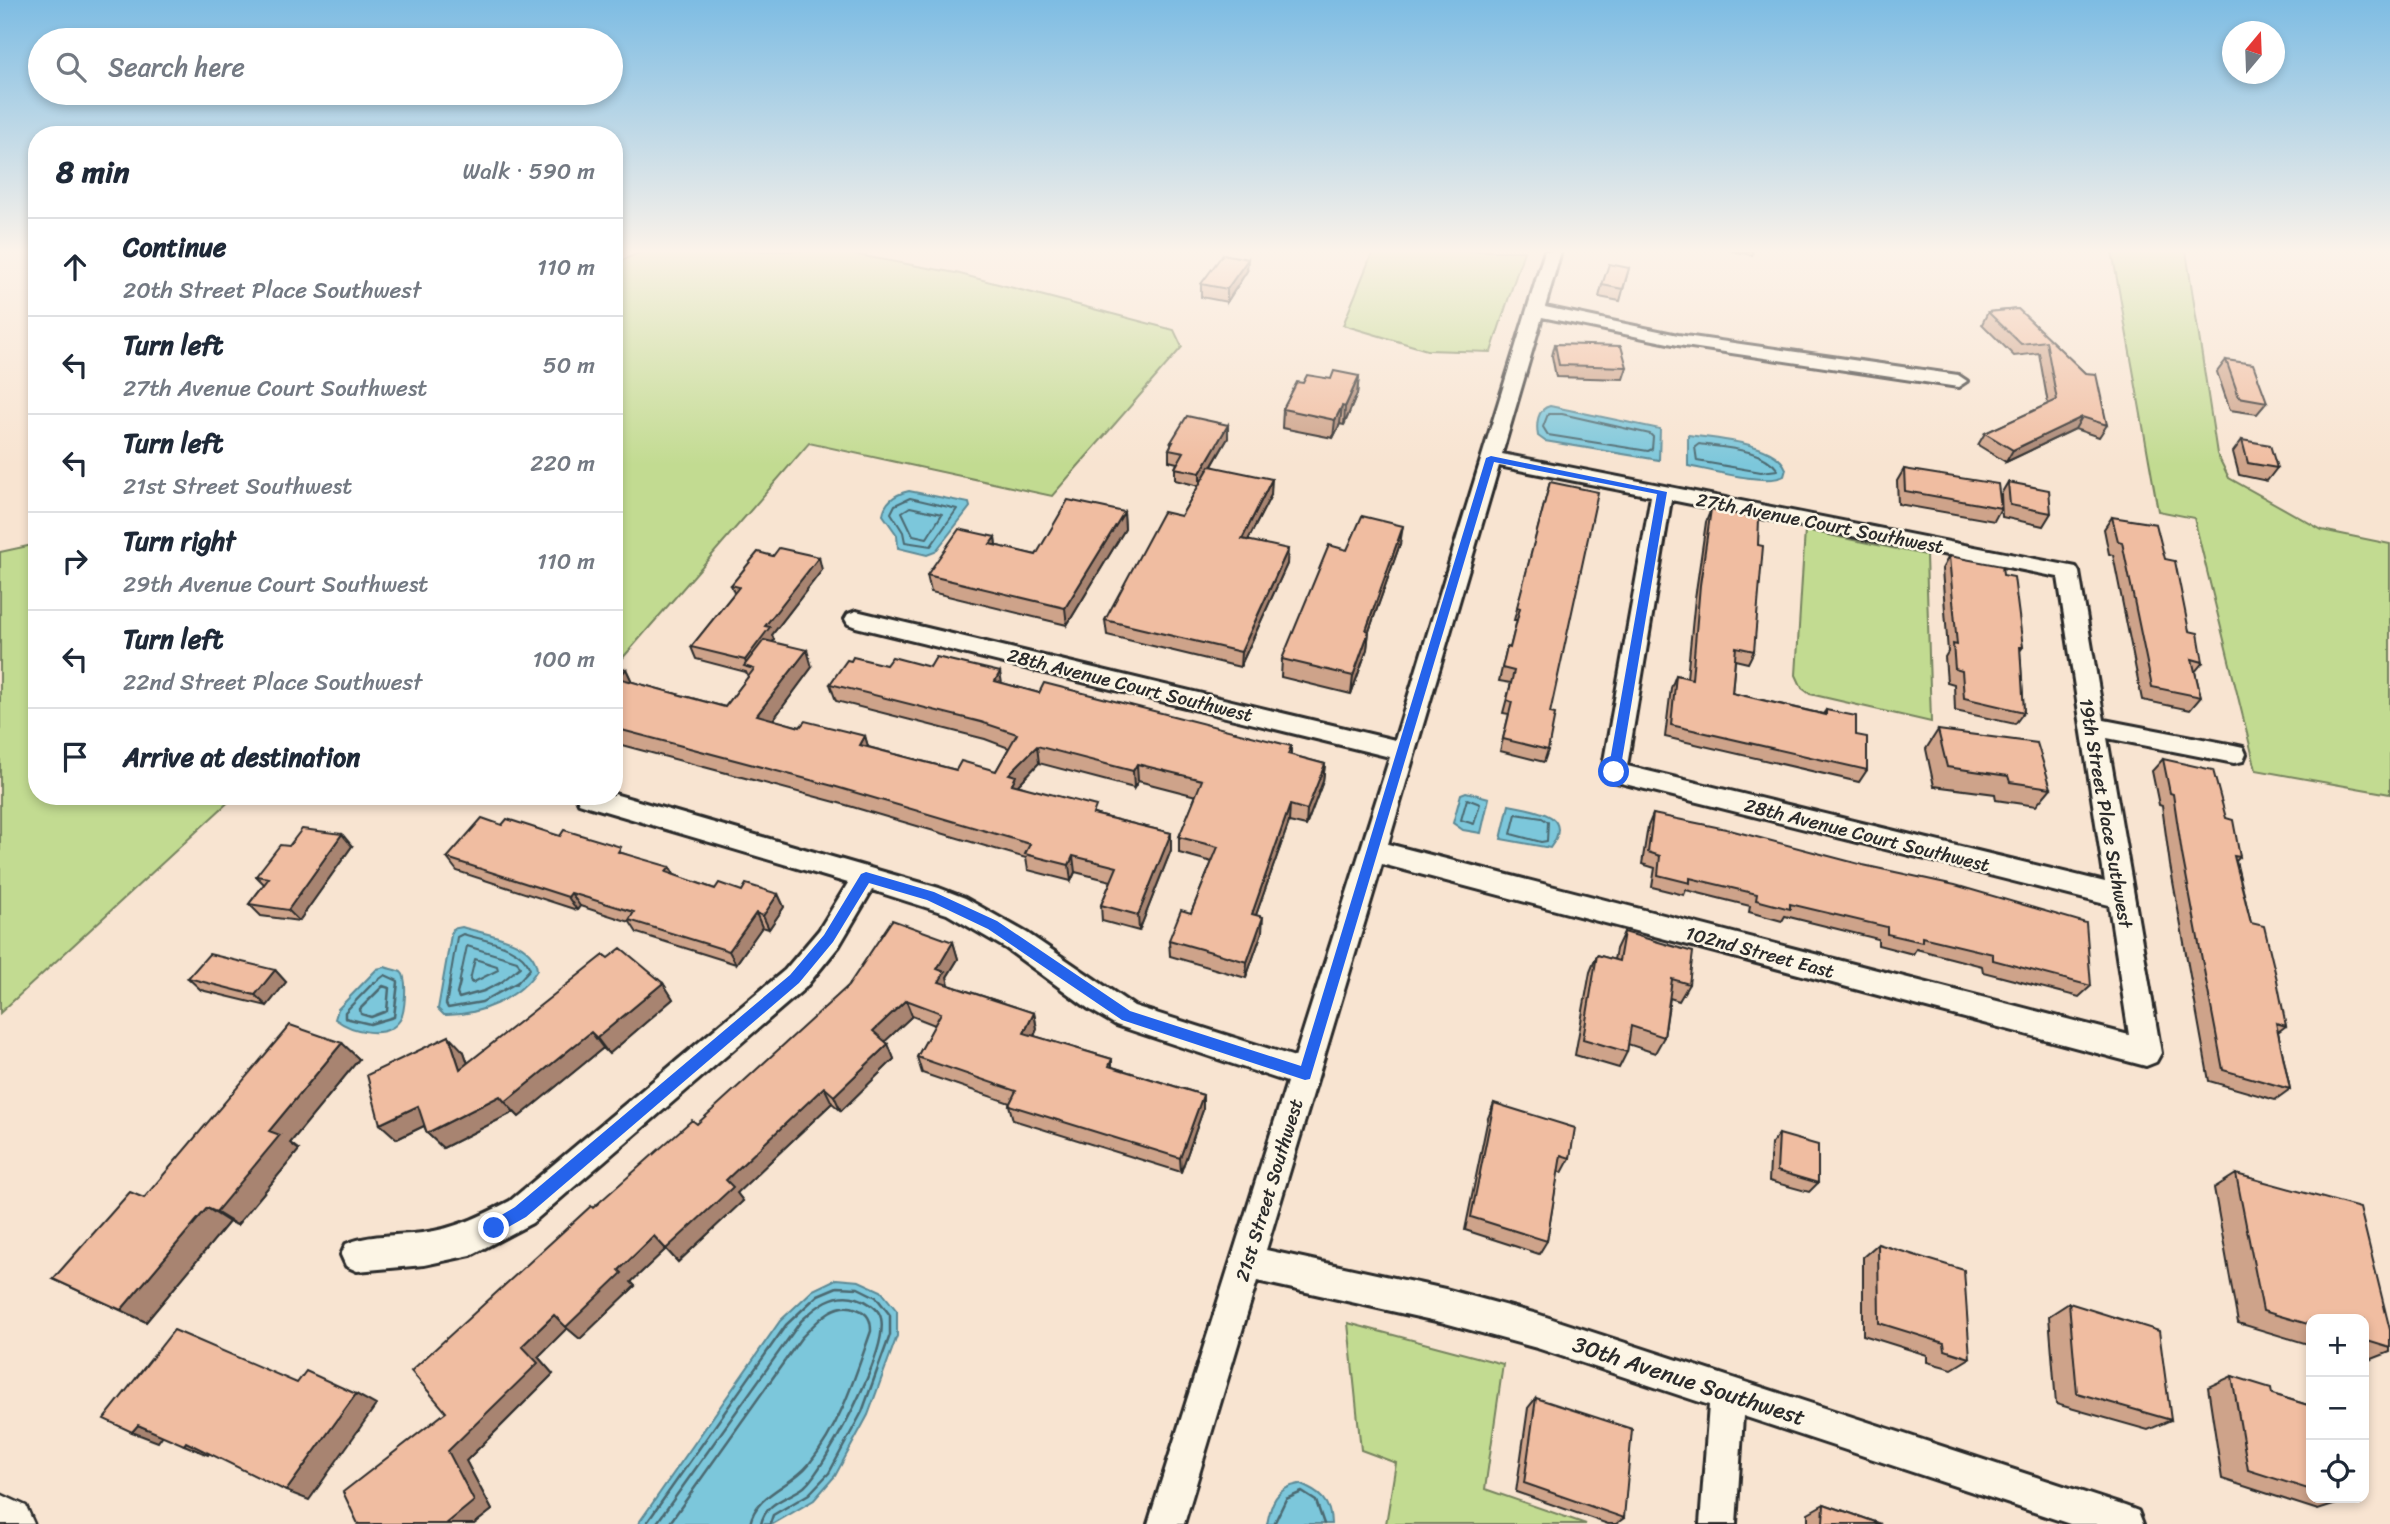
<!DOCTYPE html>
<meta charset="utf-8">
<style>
body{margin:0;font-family:Sriracha,sans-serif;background:#f6f6f7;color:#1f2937}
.controls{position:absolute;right:21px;bottom:21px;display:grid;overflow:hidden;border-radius:14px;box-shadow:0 4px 10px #0003}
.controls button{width:63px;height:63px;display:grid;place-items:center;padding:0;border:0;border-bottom:2px solid #e0e1e3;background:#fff;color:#1f2937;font:35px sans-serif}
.compass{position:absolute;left:2222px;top:21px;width:63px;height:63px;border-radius:50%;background:#fff;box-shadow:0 4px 10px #0003;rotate:19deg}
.stop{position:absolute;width:21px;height:21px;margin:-16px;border:5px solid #2563eb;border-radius:50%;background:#fff}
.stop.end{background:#2563eb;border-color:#fff;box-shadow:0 2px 7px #0008}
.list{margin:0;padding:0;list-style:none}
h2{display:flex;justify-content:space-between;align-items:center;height:91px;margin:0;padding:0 28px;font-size:30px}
h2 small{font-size:23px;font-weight:400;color:#747a83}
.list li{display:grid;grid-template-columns:46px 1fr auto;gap:21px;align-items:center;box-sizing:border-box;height:98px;padding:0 28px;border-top:2px solid #e0e1e3}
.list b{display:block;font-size:26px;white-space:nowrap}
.list p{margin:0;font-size:23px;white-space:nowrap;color:#747a83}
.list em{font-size:23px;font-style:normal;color:#747a83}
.icon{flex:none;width:38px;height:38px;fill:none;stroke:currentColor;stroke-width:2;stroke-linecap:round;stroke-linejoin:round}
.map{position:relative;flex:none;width:2390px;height:1524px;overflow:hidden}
.search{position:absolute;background:#fff;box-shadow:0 4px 10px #0003;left:28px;top:28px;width:595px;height:77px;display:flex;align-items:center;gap:18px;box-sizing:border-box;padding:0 24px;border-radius:38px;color:#747a83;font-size:26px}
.panel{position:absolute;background:#fff;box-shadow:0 4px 10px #0003;left:28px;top:126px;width:595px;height:679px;border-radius:28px}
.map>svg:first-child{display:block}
.green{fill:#c2db91;stroke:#76835e;stroke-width:2}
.water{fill:#7cc7db;stroke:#5c8995;stroke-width:2}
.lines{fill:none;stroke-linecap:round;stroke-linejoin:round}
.shore-far1{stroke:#4b6971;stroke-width:2}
.shore{stroke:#4b6971;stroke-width:2.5}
.street-casing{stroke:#2b2b2b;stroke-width:6}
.secondary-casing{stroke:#2b2b2b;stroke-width:5}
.street{fill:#fcf5e5;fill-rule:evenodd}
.secondary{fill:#fcf5e5;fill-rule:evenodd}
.wall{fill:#cea38a;stroke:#2b2b2b;stroke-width:2}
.shaded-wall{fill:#a88471;stroke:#2b2b2b;stroke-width:2}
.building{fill:#f0bda1;stroke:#2b2b2b;stroke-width:2}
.route{fill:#2563eb}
.labels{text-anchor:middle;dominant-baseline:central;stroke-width:5;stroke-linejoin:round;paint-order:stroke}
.street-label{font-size:19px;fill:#2b2b2b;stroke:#fcf5e5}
.near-street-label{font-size:23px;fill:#2b2b2b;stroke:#fcf5e5}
</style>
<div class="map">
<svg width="2390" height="1524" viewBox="0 0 2390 1524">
<rect width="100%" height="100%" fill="#f8e4d1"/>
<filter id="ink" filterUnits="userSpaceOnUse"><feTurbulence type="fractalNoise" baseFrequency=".0143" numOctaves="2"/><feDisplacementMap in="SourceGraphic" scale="14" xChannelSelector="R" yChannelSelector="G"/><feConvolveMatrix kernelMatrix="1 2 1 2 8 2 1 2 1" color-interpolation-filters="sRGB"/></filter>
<g filter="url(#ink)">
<path class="green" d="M643 251H836L956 273 1174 330 1182 347 1052 496 809 443 614 668V264Z
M1373 251H1524L1491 352 1427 350 1343 325Z
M2112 251H2186L2217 454 2229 478 2322 530 2390 544V794L2256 770 2194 518 2158 511Z
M1805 530 1926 555 1931 722 1810 694 1802 688 1796 675Z
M37 544V796H235L0 1013V552Z
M1348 1323 1503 1364 1485 1489 1586 1524H1386L1396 1463 1361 1450Z"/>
<path class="water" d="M1550 406 1660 429 1659 460 1545 441 1538 436C1536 424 1537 409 1550 406Z
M1688 435C1714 439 1776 442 1786 469L1784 476C1767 486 1709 470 1688 466Z
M909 491 969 503 970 507 935 552 927 555 898 548 897 535 883 515C885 500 896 494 909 491Z
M1466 792 1489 798 1481 833 1463 830 1453 823 1461 794Z
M1509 805C1532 810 1576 813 1550 848L1501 839Z
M462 927C486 935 534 939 537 970 519 999 477 1016 444 1015L438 1009 452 929Z
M385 967C389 969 397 970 401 972 408 977 405 1013 400 1020 386 1041 351 1031 335 1019L338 1009 377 969Z
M836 1279 859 1281 881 1291 897 1311V1336L868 1415 835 1476 814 1500 773 1524H638L780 1321 813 1290Z
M1299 1484C1319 1492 1331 1501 1331 1524H1267C1271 1503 1276 1488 1299 1484Z"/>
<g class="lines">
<path class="shore-far1" d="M1548 414H1562L1650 434 1653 437 1652 449 1648 451 1548 435 1543 427Z
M1699 444C1724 448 1762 448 1778 470L1761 472 1697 461 1695 447Z
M910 498 957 509 931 546 905 542 903 532 891 513 895 505Z
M910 507 942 514 927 538 913 535 902 512Z
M1467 799 1480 804 1474 824 1461 820Z
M1516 814 1542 818 1548 822 1547 841 1541 842 1511 834Z
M475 959 497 966 498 970 472 983 470 980Z
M373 984 385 975 398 981V984
M449 984 457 937 463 934C485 941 522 945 530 969L516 984
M459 984 467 946 517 961 520 967 499 984"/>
<path class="shore" d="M374 982 345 1012V1018L370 1024 394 1017 398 982
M450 982 446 1004 448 1008 482 1002 518 982
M460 982 457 994 459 998 484 991 502 982
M471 982H474
M383 986 389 988 387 1011 371 1017 361 1014 360 1009Z
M646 1524 786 1325 818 1295 837 1287 858 1288 876 1297 890 1315V1335L862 1412 829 1473 809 1494 773 1515 770 1524
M656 1524 801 1321C817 1306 834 1291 857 1298 867 1301 879 1308 881 1318 888 1349 843 1429 826 1457 820 1467 813 1479 804 1487 788 1499 766 1501 761 1524
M669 1524 801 1338C816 1323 834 1299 857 1309 868 1313 871 1320 871 1331 855 1377 840 1426 809 1464 791 1487 756 1493 750 1524
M1274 1524 1286 1499 1302 1492 1316 1501 1324 1524"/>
<defs>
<path id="street" d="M1545 251H1561L1545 307 1678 335 1958 375 1967 381 1958 387 1678 345 1542 317 1502 454 2076 567 2079 572 2104 720 2234 745 2243 747 2246 754 2243 761 2234 763 2107 738 2161 1053 2156 1062 2146 1066 1382 864 1266 1250 1445 1289 1537 1314 2125 1506 2138 1511 2143 1524H2070L1743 1416 1736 1524H1700L1709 1405 1537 1348 1445 1323 1257 1281 1184 1524H1148L1287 1082 1116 1025 1089 1009 1007 949 947 914 872 890 839 946 805 988 532 1223 471 1255 424 1265 357 1271 346 1266 341 1255 346 1244C369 1234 397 1236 422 1233 455 1229 481 1216 510 1201L785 970 819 930 848 883 588 806 579 803 576 796H614V794L939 888 965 898 1027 933 1134 1006 1295 1057 1390 757 856 627 848 624 845 619 848 614 856 611 1395 740ZM1499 466 1651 496 1602 772 1605 779 2109 905 2129 1035 1388 844ZM1671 500 2058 577 2105 882 1627 766Z"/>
<path id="secondary" d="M0 1494 26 1506 34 1524H0Z"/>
</defs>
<use href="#street" class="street-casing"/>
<use href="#secondary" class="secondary-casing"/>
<use href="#street" class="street"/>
<use href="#secondary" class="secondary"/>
</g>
<path class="wall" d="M1731 251H1753L1752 255Z
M1629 268 1620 301 1599 297 1602 285Z
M1247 271 1227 302 1201 297V284Z
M2018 309 2085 373 2107 425 2099 437 2075 429 2006 462 1978 445 1985 433 2048 404 2039 353 2014 356 1982 324 1988 312Z
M1555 344 1627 367 1623 379 1556 377 1552 356Z
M2226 360 2267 402 2257 414 2230 410 2217 372Z
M1359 376 1357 394 1344 425 1340 424 1333 438 1282 428 1283 409 1303 383Z
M1228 425V438L1212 466 1271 495 1248 540 1287 564 1240 667 1107 635 1105 620 1181 516 1199 486 1175 480V468L1177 463 1169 461V449L1171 445V442Z
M2242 440 2277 468 2267 481 2239 475 2233 452Z
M1904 469 2001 508 1994 521 1898 504 1897 481Z
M1550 482V713L1548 750 1544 762 1500 751 1509 714 1503 713 1511 683 1499 681 1507 647 1510 648 1517 620H1514Z
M2008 482 2051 513 2043 526 2002 517 2001 494Z
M1711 509 1754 651 1748 663 1735 660 1732 693 1823 714 1826 710 1856 735 1867 770 1859 782 1665 737 1671 688 1676 675 1687 678 1695 598 1706 522Z
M1124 512 1125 529 1067 625 931 592 927 575 995 537 996 546 1036 555Z
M2112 517 2165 559 2189 631 2203 662 2195 672 2201 697 2190 710 2142 700 2113 555 2109 554 2104 529Z
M1400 544 1369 631 1367 649 1351 694 1281 677 1282 659 1347 550Z
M1949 556 2003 575 2023 647 2020 651 2024 712 2015 724 1955 711 1954 684 1947 682 1945 657 1948 652 1942 569Z
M822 570 772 635 774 640 773 642 812 667 773 720 800 727 865 736 868 747 956 770 996 771 1009 748 985 739 836 701 830 684 886 665 1002 683 1039 693 1291 746V755L1325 764 1323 781 1306 826 1289 822 1256 915 1262 932 1246 978 1170 956 1169 940 1191 913 1212 862 1179 853V837L1196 796 1138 781 1134 788 1039 763 1018 785 1097 815 1171 833V850L1139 931 1102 921 1101 905 1111 881 1075 872 1071 881 1028 870 1026 858 839 803 614 743V666L626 669 632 682 725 707 748 677 746 672 696 659 691 647 734 593 731 585Z
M1938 730 2051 788 2036 806 1996 800 1995 794 1934 786 1926 749Z
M2163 759 2226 818 2240 857 2236 861 2251 923 2286 1026 2278 1032 2290 1089 2275 1100 2209 1081 2170 865 2162 806 2159 805 2152 771Z
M1653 814 2091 986 2079 997 1983 972 1982 966 1916 949 1913 954 1878 945V939L1785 916 1782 921 1749 912 1750 906 1686 890 1684 895 1652 887 1655 868 1642 864 1648 826Z
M560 836 625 854 674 875 715 889 778 894 784 907 769 929 762 927 736 964 637 933 630 922 580 906 577 910 457 871 447 858Z
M289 846H352L299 921 261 916 249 904 264 884 256 876Z
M1624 932 1689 984 1679 1001 1670 998 1664 1037 1655 1053 1628 1044 1627 1052 1619 1068 1575 1055 1590 972 1597 955 1614 960 1616 949Z
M953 942 958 959 947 977 949 985 1034 1013 1037 1029 1034 1036 1112 1059V1067L1203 1095V1110L1181 1172 1013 1120 1009 1105 1010 1103 922 1073 917 1057 935 1025 912 1016 885 1041 888 1044 894 1059 841 1111 832 1103 737 1193 743 1201 678 1262 666 1249 631 1282 635 1286 580 1339 567 1328 538 1357 553 1374 466 1461 492 1510 474 1524H358L446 1412 593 1208 697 1124Z
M608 958 663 983 673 999 609 1054 603 1048 519 1117 514 1112 443 1148 427 1133 424 1126 397 1139 464 1052 468 1063Z
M275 970 286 982 267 1006 201 990 188 978Z
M342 1043 359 1059 290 1143 299 1150 237 1225 229 1222 146 1322 53 1279 144 1198Z
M1494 1103 1570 1158 1562 1173 1558 1171 1547 1241 1539 1254 1465 1230 1488 1118Z
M1779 1134 1818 1183 1809 1192 1769 1181 1771 1144Z
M2236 1174 2390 1330V1352L2367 1361 2364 1360V1319H2311V1345L2238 1323 2214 1188Z
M1878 1244 1970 1358 1952 1369 1927 1362V1355L1863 1335V1257Z
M2069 1303 2171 1420 2148 1430 2056 1404 2049 1316Z
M2232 1376 2272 1394 2311 1406V1498H2345L2346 1501 2318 1510 2222 1479 2208 1387Z
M1536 1398 1624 1518 1616 1524H1608L1516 1492 1528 1408Z
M1824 1504 1881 1524H1808V1513Z"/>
<path class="shaded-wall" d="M1248 259 1247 271 1227 302V289Z
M1359 376 1357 394 1344 425 1345 407Z
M1342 406 1340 424 1333 438 1335 420Z
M2082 417 2075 429 2006 462 2013 450Z
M1228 425V438L1200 486V473Z
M1272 479 1271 495 1241 554 1242 539Z
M1124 512 1125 529 1067 625 1065 608Z
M1403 526 1400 544 1363 648 1366 630Z
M995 537 997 554 990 544Z
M1288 549 1287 564 1240 667 1241 652Z
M819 557 822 570 772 635 774 640 753 668 747 667 745 660 765 626Z
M1369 631 1367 649 1351 694 1353 676Z
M807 650 812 667 764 732 757 715Z
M626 669 634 686 618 678Z
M1000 672 1003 689 995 681Z
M865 736 870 753 860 745Z
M1037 746 1039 763 1017 786 1014 801 1009 774Z
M1137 764 1138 781 1134 788 1133 771Z
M1325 764 1323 781 1306 826 1307 810Z
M1290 805 1289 822 1251 929 1252 914Z
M1171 833V850L1139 931 1138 915Z
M342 834 352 846 299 921 288 910Z
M1073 856 1075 872 1071 881 1069 865Z
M670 867 677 880 666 872Z
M571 893 580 906 577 910 568 897Z
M778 894 784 907 769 929 763 916Z
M756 913 762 927 736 964 729 951Z
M1263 917 1262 932 1246 978 1247 962Z
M953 942 958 959 947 977 950 989 944 998 937 969Z
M275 970 286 982 267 1006 255 995Z
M663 983 673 999 609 1054 597 1038Z
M906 1000 912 1016 879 1047 873 1031Z
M1034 1013 1037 1029 1028 1049 1024 1033Z
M591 1032 603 1048 519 1117 505 1102Z
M449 1036 464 1052 475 1085 460 1069Z
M342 1043 359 1059 290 1143 299 1150 237 1225 216 1212 269 1131Z
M888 1044 894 1059 841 1111 834 1096Z
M824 1087 832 1103 737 1193 743 1201 678 1262 666 1249 726 1180Z
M1203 1095V1110L1181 1172 1180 1158Z
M500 1096 514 1112 443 1148 427 1133Z
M418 1106 434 1121 397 1139 380 1124Z
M207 1208 229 1222 146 1322 121 1310Z
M654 1236 666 1249 631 1282 635 1286 580 1339 567 1328 538 1357 553 1374 466 1461 492 1510 474 1524H446L448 1451 522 1346 554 1315 619 1270Z
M356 1394 376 1405 309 1500 286 1491Z
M138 1425 163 1435 158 1442 132 1432Z
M186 1442 210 1452 208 1455 184 1445Z"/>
<path class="building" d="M1223 254 1248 259 1227 289 1201 284Z
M1609 264 1629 268 1623 289 1602 285Z
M2018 309 2085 373 2096 374 2107 425 2082 417 2013 450 1985 433 2057 400 2046 341 2021 344 1988 312Z
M1555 344 1621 346 1627 367 1559 365Z
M2226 360 2253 364 2267 402 2239 397Z
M1334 371 1359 376 1345 407 1342 406 1335 420 1283 409 1297 382 1303 383 1307 375 1331 379Z
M1187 416 1228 425 1200 473 1175 468 1184 452 1169 449 1173 442H1171Z
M2242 440 2270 445 2277 468 2248 463Z
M1210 466 1272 479 1242 539 1288 549 1241 652 1105 620 1163 512 1181 516Z
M1904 469 1998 484 2001 508 1905 491Z
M1550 482 1598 492 1550 713 1555 714 1548 750 1503 739 1512 702 1507 700 1514 671 1502 668 1507 647 1510 648 1520 608 1517 607Z
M2008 482 2049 490 2051 513 2010 505Z
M1068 500 1124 512 1065 608 927 575 959 529 995 537 990 544 1036 555Z
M1711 509 1759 519 1758 545 1763 546 1754 651 1736 647 1732 693 1826 715V710L1856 716V735L1867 737V770L1671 725 1676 675 1692 679 1700 585Z
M1362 516 1403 526 1366 630 1369 631 1353 676 1282 659 1329 545 1347 550Z
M2112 517 2156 524 2165 559 2175 561 2189 631 2198 633 2203 662 2192 659 2201 697 2152 687 2122 542 2118 541Z
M779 548 819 557 765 626 770 627 745 660 691 647 739 587 731 585 758 552 773 556Z
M1949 556 2002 566 2003 575 2014 577 2023 647H2020L2024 712 1964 698 1962 671 1955 669 1953 644 1957 645Z
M764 640 807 650 757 715 800 727 805 721 865 736 860 745 956 770 961 761 996 771 1017 734 981 722 830 684 847 660 851 661 853 657 886 665 892 657 930 667 936 657 1000 672 995 681 1039 693 1044 683 1291 746 1288 754 1325 764 1307 810 1290 805 1252 914 1263 917 1247 962 1169 940 1181 910 1191 913 1218 847 1179 837 1202 780 1137 764 1133 771 1037 746 1009 774 1016 776 1012 784 1096 806 1093 814 1171 833 1138 915 1101 905 1117 867 1073 856 1069 865 1025 854 1030 844 833 786 614 728V666L626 669 618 678 725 707 754 669 744 666Z
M1938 730 2037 743 2051 788 2010 782 2008 776 1947 767Z
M2163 759 2213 770 2226 818 2233 820 2240 857 2234 856 2251 923 2264 926 2277 980 2286 1026 2276 1023 2290 1089 2223 1070 2182 854 2173 794 2170 793Z
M1653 814 1726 829 1863 865 1955 885 2086 923 2091 986 1993 960V954L1922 937V942L1887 934V927L1790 904V909L1756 900 1757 894 1690 878V883L1658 875 1660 856 1648 852Z
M482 818 502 825 507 819 560 836 564 830 621 847 618 852 670 867 666 872 715 889 719 883 742 891 746 884 778 894 763 916 756 913 729 951 629 920 634 912 571 893 568 897 447 858Z
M302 829 342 834 288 910 249 904 269 878 256 876 280 845 289 846Z
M892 920 953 942 937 969 945 972 939 982 1034 1013 1024 1033 1112 1059 1109 1066 1203 1095 1180 1158 1009 1105 1016 1091 917 1057 941 1013 906 1000 873 1031 888 1044 834 1096 824 1087 726 1180 733 1187 666 1249 654 1236 619 1270 622 1273 566 1327 554 1315 522 1346 538 1363 448 1451 474 1501 446 1524H358L343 1492 446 1412 411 1371 591 1206 593 1208 692 1120 697 1124 848 986Z
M1624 932 1693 952 1689 984 1672 979 1664 1037 1631 1026 1627 1052 1583 1039 1597 955 1619 961Z
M621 948 663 983 597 1038 591 1032 505 1102 500 1096 427 1133 418 1106 380 1124 367 1075 449 1036 460 1069 604 955 608 958Z
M209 954 275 970 255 995 188 978Z
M290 1025 342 1043 269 1131 280 1135 216 1212 207 1208 121 1310 53 1279 130 1192 144 1198Z
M1494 1103 1575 1128 1570 1158 1561 1155 1547 1241 1471 1217Z
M1779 1134 1818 1145V1183L1777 1171Z
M2236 1174 2360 1208 2390 1330V1348L2364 1340V1319H2311V1325L2263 1311Z
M1878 1244 1964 1270 1970 1358 1945 1350 1944 1343 1879 1323Z
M2069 1303 2159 1331 2171 1420 2077 1393Z
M174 1330 297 1383 306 1371 356 1394 286 1491 186 1442 184 1445 138 1425 132 1432 104 1419Z
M2232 1376 2271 1388 2272 1394 2311 1406V1490L2248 1470Z
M1536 1398 1632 1429 1624 1518 1524 1483Z
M2336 1498H2345L2346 1501Z
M1824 1504 1881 1524H1823Z"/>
</g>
<linearGradient id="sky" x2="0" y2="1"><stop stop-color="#7dbce3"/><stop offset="0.54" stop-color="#fcf3ea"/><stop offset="1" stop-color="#fcf3ea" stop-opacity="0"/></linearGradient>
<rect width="2390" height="465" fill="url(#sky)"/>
<path class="route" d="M1491 456 1667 492 1620 772 1614 777 1608 772 1657 494 1494 462 1310 1079 1305 1080 1122 1020 988 929 927 900 869 883 833 942 799 983 526 1217 494 1235 488 1233 486 1228 488 1223 515 1207 790 975 824 935 861 874 866 872 934 892 997 921 1130 1011 1301 1066 1486 458Z"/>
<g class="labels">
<g class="street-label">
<text transform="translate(1820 523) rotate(11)">27th Avenue Court Southwest</text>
<text transform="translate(1130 685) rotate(14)">28th Avenue Court Southwest</text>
<text transform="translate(2106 813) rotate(80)">19th Street Place Suthwest</text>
<text transform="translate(1867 835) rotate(14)">28th Avenue Court Southwest</text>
<text transform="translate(1760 952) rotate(15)">102nd Street East</text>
<text transform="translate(1269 1190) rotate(-73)">21st Street Southwest</text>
</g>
<g class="near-street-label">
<text transform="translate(1689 1381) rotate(18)">30th Avenue Southwest</text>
</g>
</g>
</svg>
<div class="controls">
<button>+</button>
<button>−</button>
<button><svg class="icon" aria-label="locate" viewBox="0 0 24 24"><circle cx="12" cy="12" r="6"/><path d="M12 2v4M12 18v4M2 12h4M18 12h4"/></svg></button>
</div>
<svg class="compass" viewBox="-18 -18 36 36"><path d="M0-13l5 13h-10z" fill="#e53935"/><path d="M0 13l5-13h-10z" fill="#747a83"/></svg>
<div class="stop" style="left:1614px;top:772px"></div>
<div class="stop end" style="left:494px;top:1228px"></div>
<div class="search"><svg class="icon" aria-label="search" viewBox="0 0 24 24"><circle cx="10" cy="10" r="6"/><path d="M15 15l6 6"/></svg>Search here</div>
<section class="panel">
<h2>8 min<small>Walk · 590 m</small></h2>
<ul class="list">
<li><svg class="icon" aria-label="ahead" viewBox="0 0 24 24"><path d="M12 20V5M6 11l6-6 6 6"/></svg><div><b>Continue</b><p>20th Street Place Southwest</p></div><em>110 m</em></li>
<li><svg class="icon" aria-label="left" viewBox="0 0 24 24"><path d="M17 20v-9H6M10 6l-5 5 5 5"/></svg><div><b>Turn left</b><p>27th Avenue Court Southwest</p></div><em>50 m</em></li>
<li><svg class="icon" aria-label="left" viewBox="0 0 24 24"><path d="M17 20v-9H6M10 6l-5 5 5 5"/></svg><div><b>Turn left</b><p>21st Street Southwest</p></div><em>220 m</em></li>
<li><svg class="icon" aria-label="right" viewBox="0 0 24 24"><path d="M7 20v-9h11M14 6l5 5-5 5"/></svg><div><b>Turn right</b><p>29th Avenue Court Southwest</p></div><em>110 m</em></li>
<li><svg class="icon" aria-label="left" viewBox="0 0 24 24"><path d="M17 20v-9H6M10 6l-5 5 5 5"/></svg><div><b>Turn left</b><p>22nd Street Place Southwest</p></div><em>100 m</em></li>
<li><svg class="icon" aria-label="arrive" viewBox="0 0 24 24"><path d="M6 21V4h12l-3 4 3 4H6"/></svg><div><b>Arrive at destination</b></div></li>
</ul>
</section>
</div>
